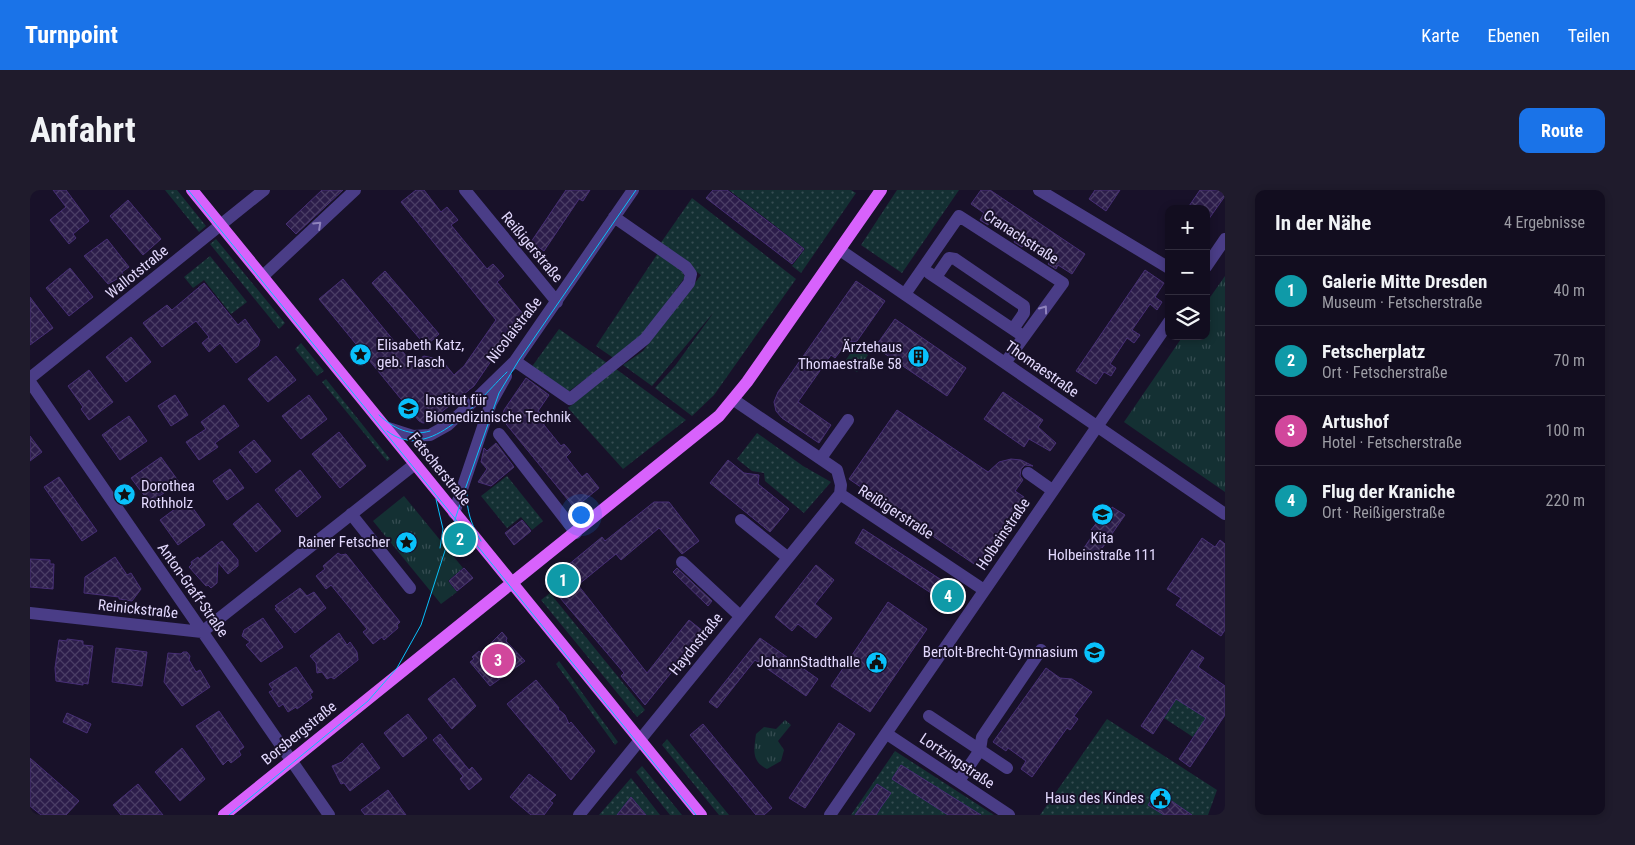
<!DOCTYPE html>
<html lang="de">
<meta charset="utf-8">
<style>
body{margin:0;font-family:"Roboto Condensed",sans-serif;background:#1f1b2c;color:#f1f3f6}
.controls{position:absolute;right:15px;top:15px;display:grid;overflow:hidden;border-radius:10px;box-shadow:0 2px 8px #0003}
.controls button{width:45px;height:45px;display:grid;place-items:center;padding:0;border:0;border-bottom:1px solid #312d3d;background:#120d1f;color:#f1f3f6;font:25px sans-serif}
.you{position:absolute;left:550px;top:324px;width:18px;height:18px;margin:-12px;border:4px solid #fff;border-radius:50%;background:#1a73e8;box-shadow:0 0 0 8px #1a73e833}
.badge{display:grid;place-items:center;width:32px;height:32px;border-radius:50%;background:#1a73e8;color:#fff;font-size:16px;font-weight:700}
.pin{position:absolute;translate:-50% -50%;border:2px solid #fff;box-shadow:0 1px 5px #0006}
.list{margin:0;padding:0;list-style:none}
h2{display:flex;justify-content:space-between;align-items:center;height:65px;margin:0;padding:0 20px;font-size:21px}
h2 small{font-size:16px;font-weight:400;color:#9c9ca4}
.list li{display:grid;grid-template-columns:32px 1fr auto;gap:15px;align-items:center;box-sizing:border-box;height:70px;padding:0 20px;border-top:1px solid #312d3d}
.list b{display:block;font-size:19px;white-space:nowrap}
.list p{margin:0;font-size:16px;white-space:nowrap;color:#9c9ca4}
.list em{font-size:16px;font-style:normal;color:#9c9ca4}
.icon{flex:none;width:28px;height:28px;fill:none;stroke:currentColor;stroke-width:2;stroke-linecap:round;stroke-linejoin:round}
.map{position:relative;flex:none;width:1195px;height:625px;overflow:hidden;border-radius:10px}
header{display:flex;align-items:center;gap:30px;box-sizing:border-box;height:70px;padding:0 25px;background:#1a73e8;color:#fff}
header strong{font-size:24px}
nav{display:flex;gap:28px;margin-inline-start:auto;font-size:18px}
.intro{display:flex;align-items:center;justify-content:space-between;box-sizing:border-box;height:120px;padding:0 30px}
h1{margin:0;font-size:35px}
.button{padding:12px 22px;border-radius:10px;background:#1a73e8;color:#fff;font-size:18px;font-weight:700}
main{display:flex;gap:30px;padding:0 30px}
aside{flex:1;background:#120d1f;border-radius:10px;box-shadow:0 2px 8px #0003}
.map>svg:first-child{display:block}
.grass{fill:url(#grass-dots)}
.park{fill:url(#park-tufts)}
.building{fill:url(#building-cross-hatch);stroke:#472f75}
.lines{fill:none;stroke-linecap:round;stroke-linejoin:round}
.minor{stroke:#4a3d87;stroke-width:12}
.major{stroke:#d862fc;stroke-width:12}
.tram{stroke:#09c1fb;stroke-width:1}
.oneway{stroke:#8f83bd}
.labels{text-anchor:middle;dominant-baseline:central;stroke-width:4;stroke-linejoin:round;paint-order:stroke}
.street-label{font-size:15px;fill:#e3d9fe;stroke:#181129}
.poi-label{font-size:15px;fill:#e3d9fe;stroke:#181129;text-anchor:end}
</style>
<header>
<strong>Turnpoint</strong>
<nav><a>Karte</a><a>Ebenen</a><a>Teilen</a></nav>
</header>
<div class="intro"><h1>Anfahrt</h1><a class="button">Route</a></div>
<main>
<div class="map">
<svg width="1195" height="625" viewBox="0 0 1195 625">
<defs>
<pattern id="grass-dots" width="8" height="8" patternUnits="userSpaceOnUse" patternTransform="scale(1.25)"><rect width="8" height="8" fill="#143033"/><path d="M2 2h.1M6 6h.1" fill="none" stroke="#364d52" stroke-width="1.8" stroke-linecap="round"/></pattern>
<pattern id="park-tufts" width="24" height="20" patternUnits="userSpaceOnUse" patternTransform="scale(1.25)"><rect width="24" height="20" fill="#143033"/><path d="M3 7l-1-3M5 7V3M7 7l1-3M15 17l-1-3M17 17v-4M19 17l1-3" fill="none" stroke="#364d52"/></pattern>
<pattern id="building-cross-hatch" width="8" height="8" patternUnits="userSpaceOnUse" patternTransform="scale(1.25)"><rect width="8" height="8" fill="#2c1d4a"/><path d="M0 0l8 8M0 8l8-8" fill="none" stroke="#4a3d65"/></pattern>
</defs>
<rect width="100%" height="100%" fill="#181129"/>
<path class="grass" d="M135 0H147L176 36 169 42Z
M699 0H821L826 3 771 83 762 76 775 59Z
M867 0H929L872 83 831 55Z
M662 8 766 89 684 205 662 226 625 198 645 176 684 122 622 196 593 175 613 161 671 85 630 54Z
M186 49 255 133 249 139 180 54Z
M628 63 649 76 655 87 615 142 585 169 566 156Z
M180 66 217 112 201 124 174 90 163 98 154 87Z
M529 139 577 173 538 202 501 178Z
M271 153 294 181 287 186 265 159Z
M586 179 656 230 593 279 538 218Z
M296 189 360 269 357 271 292 192Z
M727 243 773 276 801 292 774 323 735 291 734 283 722 281 707 269Z
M477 286 513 331 502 340 491 327 477 338 451 306Z
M520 403 615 520 607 527 511 410Z
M529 471 588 552 585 555 526 474Z
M1146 509 1176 528 1163 547 1134 528Z
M1077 529 1187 600 1178 625H1010Z
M637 549 699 625H689L632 555Z
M865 561 964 625H821Z
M612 576 652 625H640L606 582Z
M601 588 630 625H616L601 607 587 625H569Z"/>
<path class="park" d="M1195 86V302L1094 232 1153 146H1176V113Z
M825 156 838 165 827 182 814 173Z
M374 306 433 378 418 391 427 402 411 414 343 331Z
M755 530 761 535 748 551 754 560 751 571 737 579C721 571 724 560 726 544L734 537 746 539Z"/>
<path class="building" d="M23 0H36L59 31 43 44 46 48 39 54 20 30 36 17Z
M292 0H313L266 44 256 34Z
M386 0H394L411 22 417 17 428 30 421 35 457 79 463 74 474 86 467 92 493 124 444 196 399 232 393 233 389 231 289 109 313 89 382 173 394 166 407 169 414 173 424 185 434 176 466 130 371 12Z
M536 0H560L553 11 549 9 514 61 501 52Z
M683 0H697L774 59 762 74 676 8Z
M951 0H960L1055 64 1042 84 1028 75 1026 79 1018 74 1022 69 995 52 992 57 984 52 988 46 962 29 958 35 950 30 954 23 941 14Z
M1065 0H1090L1076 21 1059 9Z
M1170 0H1195V6L1176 33V19H1157Z
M98 10 131 49 113 65 80 26Z
M77 49 99 77 92 82 94 85 78 94 54 66Z
M40 78 63 107 39 126 16 98Z
M1115 80 1134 93 1125 107 1132 112 1127 120 1120 114 1102 140 1110 145 1104 153 1097 148 1080 174 1086 178 1081 186 1074 182 1066 194 1046 181Z
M355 81 409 144 396 156 342 93Z
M826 91 855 111 827 151 823 152 818 151 805 168 801 165 768 212 801 235 789 253 752 228 746 221 744 212 748 202Z
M174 93 208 135 215 129 230 150 228 156 206 173 190 153 179 162 172 153 179 147 166 131 132 157 113 133 137 115 142 120Z
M0 107 23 138 0 155Z
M865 129 936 178 917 206 845 157Z
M101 147 121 172 96 192 76 167Z
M246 166 266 190 238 212 218 189Z
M59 180 83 212 59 230 51 219 53 217 38 196Z
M496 188 519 205 508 221 513 225 514 235 531 256 534 254 541 262 536 267 552 287 557 283 569 298 547 316H543L472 229 474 220Z
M973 202 1013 230 1008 237 1026 253 1020 261 999 249 994 257 954 229Z
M145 205 158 225 141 236 128 216Z
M279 205 297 229 271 249 252 226Z
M194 215 209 236 185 253 188 257 169 270 156 252 176 239 171 232Z
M867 220 958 282 969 272 981 269 991 270 1003 276 995 275 991 279 990 286 993 290 985 301 994 307 947 376 819 289Z
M99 226 117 251 90 270 72 245Z
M309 242 336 276 310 298 282 264Z
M0 246 12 262 0 271Z
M224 250 241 271 226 283 209 262Z
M466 253 484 277 461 296 448 292 457 279 451 272 454 258 457 261Z
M131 267 149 292 120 313 101 288Z
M698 270 714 283 729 285 728 294 759 319 740 342 680 293Z
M200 279 214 298 197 310 183 291Z
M270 280 291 307 267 327 245 300Z
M29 287 67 341 52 351 14 297Z
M157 310 175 335 148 355 130 330Z
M624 312H639L669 351 652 364 629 338 591 370 586 364 548 395 617 483 659 430 674 442 615 515 591 486 594 483 519 395 520 390 572 347 575 351Z
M228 313 251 341 226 362 203 334Z
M1082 317 1095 325 1066 367 1054 358 1064 343 1061 340 1068 331 1071 333Z
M492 330 501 341 484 355 475 343Z
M833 339 913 391 904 405 825 353Z
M1172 348 1185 357 1190 350 1195 354V440L1191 446 1146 415 1151 408 1137 399Z
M192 351 208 370V376L198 384 188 372 187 393 181 398 178 395 176 396 159 377 162 374 161 372 168 367 169 369Z
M308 363 311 365 316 364 370 432 367 435 368 438 354 450 352 447 343 454 333 442 337 439 301 395 296 399 286 386 295 379 293 376Z
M85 367 97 385 101 383 111 399 102 411 89 409V407L54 403 55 387Z
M0 369 20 370V374H24L23 399 0 397Z
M786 375 804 390 785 414 802 428 786 448 768 434 762 441 745 427Z
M434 378 443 388 427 401 419 391Z
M647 378 682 411 678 416 643 382Z
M270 398 277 406 284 402 296 418 265 443 245 419 247 417 245 416Z
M858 412 897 439 840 522 801 496Z
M233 428 253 457 231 472 216 455 220 452 212 446 214 440Z
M472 442 477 448 476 451 495 471 460 496 440 472 444 469 442 467 449 461 451 463Z
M309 443 317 455 320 452 327 462 328 470 304 489 301 487 297 489 292 482 287 483 286 473 280 466Z
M730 448 788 489 776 506 725 470 687 518 679 512Z
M37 449 53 451V455L63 456 58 494 53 493V495L26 491 25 478 29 450 37 451Z
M86 458 117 462 112 496 82 492Z
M1162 460 1174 468 1168 477 1195 496V525L1160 577 1149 569 1176 528 1146 509 1123 544 1111 536Z
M153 462H157L160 466 159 470 166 482 170 480 180 497 152 516 134 492 138 463 151 464Z
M266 477 283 502 280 504 282 508 267 519 266 517 258 522 253 514 249 517 239 502 243 500 239 494Z
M1016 478 1030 488 1042 489 1062 502 1044 526 1048 529 1040 540 1037 538 1002 587 991 579 996 571 978 558 976 561 963 552Z
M424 488 446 516 422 539 398 509Z
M506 490 529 518 528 519 535 525 539 534 541 532 565 561 541 590 477 514Z
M189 521 214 557 209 561 211 565 201 573 198 570 193 575 166 536Z
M37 523 61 534 57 543 33 532Z
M378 524 397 548 373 567 354 543Z
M809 533 825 544 775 618 759 608Z
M673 534 742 618 734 625H726L660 545Z
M410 544 439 580 442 577 452 589 439 600 430 589 433 586 403 550Z
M332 553 350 578 320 601 314 593 311 594 302 576 312 572Z
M152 558 175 589 150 611 125 582Z
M0 568 49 611 36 625H11L0 616Z
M871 575 951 625H918L862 589Z
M499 584 526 605 520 611 523 613 514 625H501L480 607Z
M108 594 133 625H91L83 615Z
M847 594 861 603 851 617 846 625H825Z
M358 600 376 625H335L331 620Z
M1127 601 1162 625H1134L1118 615Z
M601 607 616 625H587Z"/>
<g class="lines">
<path class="minor" d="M435 0 527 112
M1009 0 1139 78
M810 60 1195 324
M1176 77 1195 49
M899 83 990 144
M233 86 325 0
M906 87 919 68 925 69 994 116V123L983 139
M875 104 929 26 1033 93 975 173
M485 171 540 209 615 149 659 93 661 84 656 77 584 27
M0 188 234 0
M0 192 299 625
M704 210 807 280 811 295 810 304
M355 237 383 246 400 245 418 235 451 204 485 171 603 0
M469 244 546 343
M791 268 818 230
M998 283 1022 300
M810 304 954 400
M424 323 461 213 476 186
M321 324 380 398
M711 330 757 367
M652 372 710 426
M0 423 172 442 385 274
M899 526 977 578
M857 544 979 625
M929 591 950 560 952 547 1011 460
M549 625 810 304
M800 625 1139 132"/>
<path class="major" d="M162 0 671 625
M194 625 689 226 717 192 851 0"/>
<path class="tram" d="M158 0 666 625
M349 225C363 238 380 247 400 241
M357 241C400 275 449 209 477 182
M437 302C436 321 442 336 451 351
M406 309 413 339 410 358
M199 625 338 511 367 478 391 435 432 308 469 203 489 170 606 0"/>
</g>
<defs><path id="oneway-chevron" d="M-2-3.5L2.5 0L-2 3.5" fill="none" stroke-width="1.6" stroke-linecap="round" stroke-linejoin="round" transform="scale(1.25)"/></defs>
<g class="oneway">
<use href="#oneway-chevron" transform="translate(288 35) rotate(-43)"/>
<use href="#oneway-chevron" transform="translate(1014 119) rotate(-54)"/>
</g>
<defs>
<symbol id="sight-disc" viewBox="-11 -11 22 22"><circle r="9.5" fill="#09c1fb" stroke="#181129"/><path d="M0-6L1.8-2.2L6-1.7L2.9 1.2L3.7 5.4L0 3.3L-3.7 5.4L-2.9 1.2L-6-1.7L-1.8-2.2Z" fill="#111"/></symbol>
<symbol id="building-disc" viewBox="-11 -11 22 22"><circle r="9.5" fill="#09c1fb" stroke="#181129"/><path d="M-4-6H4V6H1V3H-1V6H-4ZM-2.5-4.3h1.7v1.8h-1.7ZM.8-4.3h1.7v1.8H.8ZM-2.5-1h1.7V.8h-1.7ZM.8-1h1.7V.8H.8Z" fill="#111"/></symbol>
<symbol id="university-disc" viewBox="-11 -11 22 22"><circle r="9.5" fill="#09c1fb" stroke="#181129"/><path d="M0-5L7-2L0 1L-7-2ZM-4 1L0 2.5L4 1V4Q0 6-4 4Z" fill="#111"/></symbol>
<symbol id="school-disc" viewBox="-11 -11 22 22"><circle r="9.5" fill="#09c1fb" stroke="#181129"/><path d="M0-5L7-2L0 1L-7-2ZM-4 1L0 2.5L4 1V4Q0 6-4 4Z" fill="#111"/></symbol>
<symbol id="civic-disc" viewBox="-11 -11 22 22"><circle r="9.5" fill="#09c1fb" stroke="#181129"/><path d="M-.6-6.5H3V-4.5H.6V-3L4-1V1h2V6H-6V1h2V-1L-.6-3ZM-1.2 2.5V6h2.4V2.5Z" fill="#111"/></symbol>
</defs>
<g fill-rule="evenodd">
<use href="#sight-disc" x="318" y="152" width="25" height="25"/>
<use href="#building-disc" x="876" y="154" width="25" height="25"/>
<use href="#university-disc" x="366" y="206" width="25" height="25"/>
<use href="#sight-disc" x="82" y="292" width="25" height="25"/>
<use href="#school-disc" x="1060" y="312" width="25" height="25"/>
<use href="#sight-disc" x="364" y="340" width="25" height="25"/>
<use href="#school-disc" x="1052" y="450" width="25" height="25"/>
<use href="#civic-disc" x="834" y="460" width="25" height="25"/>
<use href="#civic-disc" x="1118" y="596" width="25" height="25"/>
</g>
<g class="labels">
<g class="street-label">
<text transform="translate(991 47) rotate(33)">Cranachstraße</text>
<text transform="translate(502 57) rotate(50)">Reißigerstraße</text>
<text transform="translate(107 82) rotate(-39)">Wallotstraße</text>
<text transform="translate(484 140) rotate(-52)">Nicolaistraße</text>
<text transform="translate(1012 179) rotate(35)">Thomaestraße</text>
<text transform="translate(410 279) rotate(51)">Fetscherstraße</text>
<text transform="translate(866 322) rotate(33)">Reißigerstraße</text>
<text transform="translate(973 344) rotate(-56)">Holbeinstraße</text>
<text transform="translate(163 400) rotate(55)">Anton-Graff-Straße</text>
<text transform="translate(108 419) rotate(6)">Reinickstraße</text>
<text transform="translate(666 454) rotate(-51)">Haydnstraße</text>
<text transform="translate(269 543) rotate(-39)">Borsbergstraße</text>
<text transform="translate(927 571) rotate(34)">Lortzingstraße</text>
</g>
<g class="poi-label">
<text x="347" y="155" text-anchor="start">Elisabeth Katz,<tspan x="347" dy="17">geb. Flasch</tspan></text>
<text x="872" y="157">Ärztehaus<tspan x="872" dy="17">Thomaestraße 58</tspan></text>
<text x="395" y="210" text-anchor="start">Institut für<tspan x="395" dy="17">Biomedizinische Technik</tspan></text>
<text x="111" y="296" text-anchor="start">Dorothea<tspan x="111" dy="17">Rothholz</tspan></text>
<text x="1072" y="348" text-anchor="middle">Kita<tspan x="1072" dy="17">Holbeinstraße 111</tspan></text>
<text x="360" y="352">Rainer Fetscher</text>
<text x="1048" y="462">Bertolt-Brecht-Gymnasium</text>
<text x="830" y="472">JohannStadthalle</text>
<text x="1114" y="608">Haus des Kindes</text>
</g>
</g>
</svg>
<div class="controls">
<button>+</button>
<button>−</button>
<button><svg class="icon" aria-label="layers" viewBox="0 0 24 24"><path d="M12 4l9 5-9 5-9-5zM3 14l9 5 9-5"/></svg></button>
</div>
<div class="you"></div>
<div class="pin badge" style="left:533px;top:390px;background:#0f9aa8">1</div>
<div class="pin badge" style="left:430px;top:349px;background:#0f9aa8">2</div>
<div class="pin badge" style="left:468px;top:470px;background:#d1479c">3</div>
<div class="pin badge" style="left:918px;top:406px;background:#0f9aa8">4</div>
</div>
<aside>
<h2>In der Nähe<small>4 Ergebnisse</small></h2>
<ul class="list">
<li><span class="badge" style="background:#0f9aa8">1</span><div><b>Galerie Mitte Dresden</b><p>Museum · Fetscherstraße</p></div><em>40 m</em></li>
<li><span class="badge" style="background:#0f9aa8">2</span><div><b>Fetscherplatz</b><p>Ort · Fetscherstraße</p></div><em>70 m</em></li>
<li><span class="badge" style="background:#d1479c">3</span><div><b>Artushof</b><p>Hotel · Fetscherstraße</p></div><em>100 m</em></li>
<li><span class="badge" style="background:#0f9aa8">4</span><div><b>Flug der Kraniche</b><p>Ort · Reißigerstraße</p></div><em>220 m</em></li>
</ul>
</aside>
</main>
